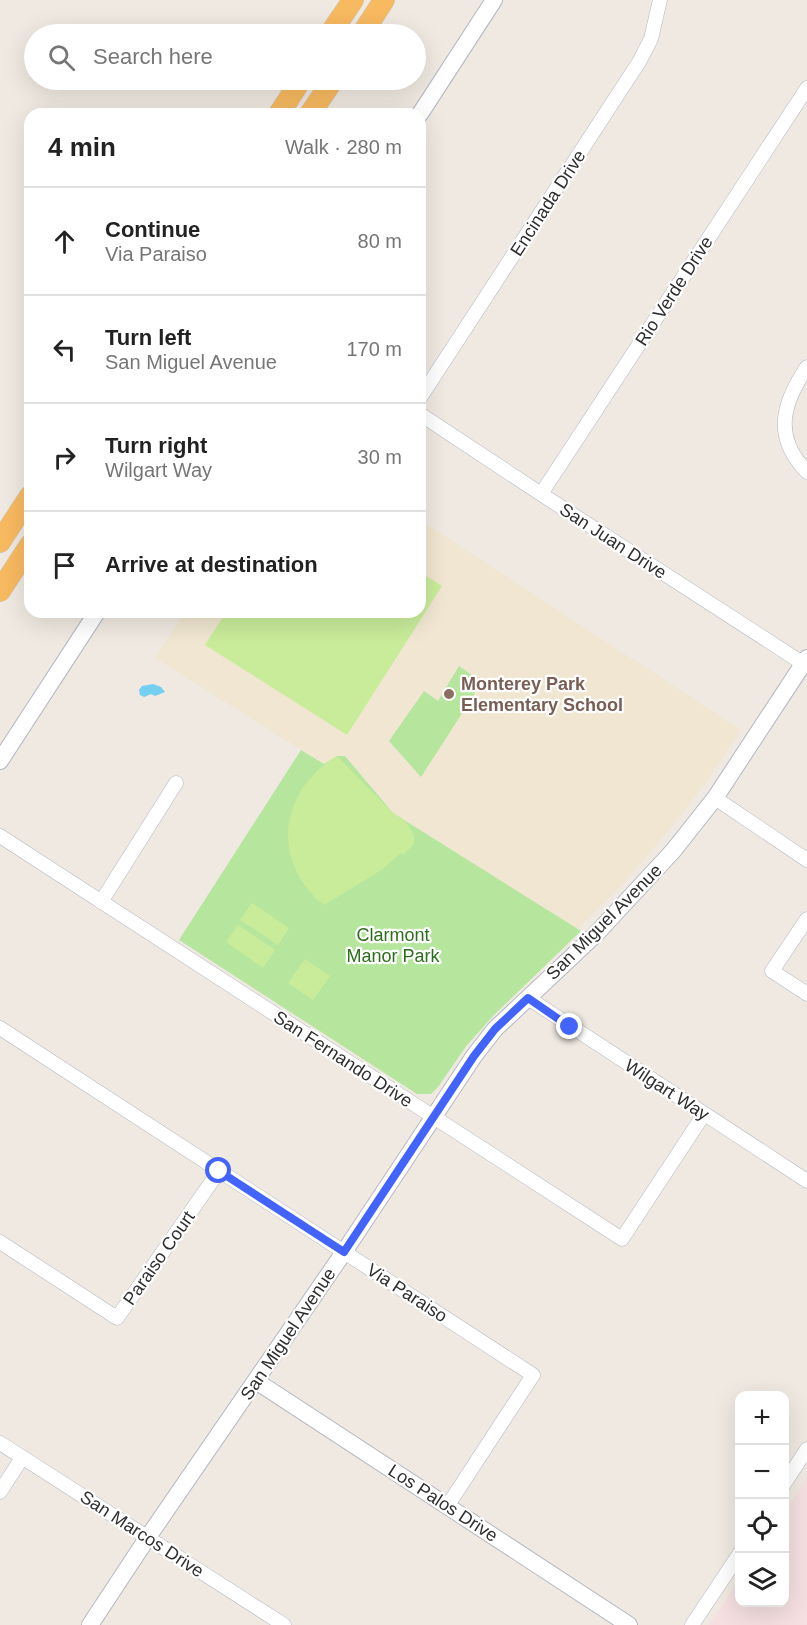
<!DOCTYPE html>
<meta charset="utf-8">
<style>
body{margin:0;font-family:Helvetica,sans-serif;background:#f2f2f2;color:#222}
.controls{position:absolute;right:18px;bottom:18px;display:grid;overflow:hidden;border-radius:12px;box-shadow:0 6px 24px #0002}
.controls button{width:54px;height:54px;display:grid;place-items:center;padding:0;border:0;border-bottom:2px solid #e0e0e0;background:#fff;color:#222;font:30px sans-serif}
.stop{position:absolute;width:18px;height:18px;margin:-14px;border:4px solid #4264fb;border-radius:50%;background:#fff}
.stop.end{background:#4264fb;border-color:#fff;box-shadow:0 2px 6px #0008}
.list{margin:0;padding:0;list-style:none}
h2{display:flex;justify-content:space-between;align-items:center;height:78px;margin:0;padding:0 24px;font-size:26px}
h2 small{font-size:20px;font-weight:400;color:#767676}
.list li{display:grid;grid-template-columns:39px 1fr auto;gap:18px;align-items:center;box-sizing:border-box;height:108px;padding:0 24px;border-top:2px solid #e0e0e0}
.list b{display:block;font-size:22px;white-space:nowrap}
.list p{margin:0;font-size:20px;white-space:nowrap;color:#767676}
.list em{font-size:20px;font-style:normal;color:#767676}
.icon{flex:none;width:33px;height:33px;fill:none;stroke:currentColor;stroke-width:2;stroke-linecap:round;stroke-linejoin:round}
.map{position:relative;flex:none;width:807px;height:1625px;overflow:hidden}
.search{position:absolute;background:#fff;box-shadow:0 6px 24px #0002;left:24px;top:24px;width:402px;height:66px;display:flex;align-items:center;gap:15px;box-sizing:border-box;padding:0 21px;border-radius:33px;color:#767676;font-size:22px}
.panel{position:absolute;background:#fff;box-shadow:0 6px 24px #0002;left:24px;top:108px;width:402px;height:510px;border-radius:18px}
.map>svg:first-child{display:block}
.education{fill:#f0e6d1}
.medical{fill:#f5dfe0}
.green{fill:#b6e59e}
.pitch{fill:#c9ec9a}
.water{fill:#75cff0}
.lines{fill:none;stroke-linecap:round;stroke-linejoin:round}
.minor-casing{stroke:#b4b7c1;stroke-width:15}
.tertiary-casing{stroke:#b4b7c1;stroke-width:18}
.trunk-casing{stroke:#c9c9c9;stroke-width:22}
.minor{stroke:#fff;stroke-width:14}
.tertiary{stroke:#fff;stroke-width:16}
.trunk{stroke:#f8ba60;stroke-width:21}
.route{stroke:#4264fb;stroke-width:8}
.education-dot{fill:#8d6e63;stroke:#fff;stroke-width:2}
.labels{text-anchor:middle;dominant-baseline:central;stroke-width:4.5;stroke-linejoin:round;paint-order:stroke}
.street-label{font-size:18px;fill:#2e2e2e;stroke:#fff}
.education-label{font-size:18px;font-weight:bold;fill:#785e54;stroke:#fff;text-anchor:start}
.park-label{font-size:18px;fill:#2c6e1b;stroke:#fff}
</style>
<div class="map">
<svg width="807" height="1625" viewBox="0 0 807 1625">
<rect width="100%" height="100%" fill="#efe9e1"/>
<path class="education" d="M420 520 741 730 704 785 669 830 620 887 577 929 393 813 345 756H337L324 764 155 658 185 612H420Z"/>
<path class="medical" d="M807 1477V1625H709L739 1580 740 1602H784L785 1512Z"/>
<path class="green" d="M459 666 482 682 421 777 389 741 424 691 438 701Z
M301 750 324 764 337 756H345L393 813 581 931 493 1016 467 1045 438 1087 431 1094H417L179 940Z"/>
<path class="pitch" d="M420 572 442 586 347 735 205 645 226 612H420Z
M337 756 393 813 406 822 414 835V844L403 855 401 853 383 869 324 905C270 862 279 791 337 756Z
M252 903 289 928 278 945 240 920Z
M238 925 275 950 263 968 226 942Z
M305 959 330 976 313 1000 288 983Z"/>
<path class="water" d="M153 684 161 687 165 692 155 696 151 694 144 697 140 695 139 690 142 686Z"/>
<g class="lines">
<defs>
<path id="minor" d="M807 367C782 404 773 437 807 472
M420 398 639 62 651 39 660 0
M420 414 541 494 807 666
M541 494 807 88
M715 798 807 860
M0 836 622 1239 704 1114
M101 902 176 783
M807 919 772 971 807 994
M528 998 807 1181
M0 1028 533 1375 448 1505
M0 1242 117 1318 219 1171
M0 1443 284 1625
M784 1484 807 1449
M0 1492 22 1458
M692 1625 740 1553"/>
<path id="tertiary" d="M420 114 494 0
M0 761 97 612
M256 1381 629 1625
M90 1625 148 1537 344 1252 474 1056 495 1029 596 934 673 851 715 798 807 658"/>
<path id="trunk" d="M330 34 353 0
M362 34 384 0
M279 114 301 80
M310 114 333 80
M0 542 30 496
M0 591 30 545"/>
</defs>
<use href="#minor" class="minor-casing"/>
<use href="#tertiary" class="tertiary-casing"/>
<use href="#trunk" class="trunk-casing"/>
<use href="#minor" class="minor"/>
<use href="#tertiary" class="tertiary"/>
<use href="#trunk" class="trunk"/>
</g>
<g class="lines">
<path class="route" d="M219 1171 344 1252 474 1056 495 1029 528 998 570 1027"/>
</g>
<circle class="education-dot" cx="449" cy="694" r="6"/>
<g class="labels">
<g class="street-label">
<text transform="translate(548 203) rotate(-57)">Encinada Drive</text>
<text transform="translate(674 291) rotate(-57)">Rio Verde Drive</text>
<text transform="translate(613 541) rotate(33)">San Juan Drive</text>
<text transform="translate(604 922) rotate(-45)">San Miguel Avenue</text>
<text transform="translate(343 1059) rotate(33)">San Fernando Drive</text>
<text transform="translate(667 1090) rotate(33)">Wilgart Way</text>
<text transform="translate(159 1258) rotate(-55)">Paraiso Court</text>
<text transform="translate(407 1293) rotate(33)">Via Paraiso</text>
<text transform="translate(288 1334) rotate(-56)">San Miguel Avenue</text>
<text transform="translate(443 1503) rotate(33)">Los Palos Drive</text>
<text transform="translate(142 1534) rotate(33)">San Marcos Drive</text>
</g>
<g class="education-label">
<text x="461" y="684">Monterey Park<tspan x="461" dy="21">Elementary School</tspan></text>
</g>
<g class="park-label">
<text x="393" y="935">Clarmont<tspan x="393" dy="21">Manor Park</tspan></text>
</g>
</g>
</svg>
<div class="controls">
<button>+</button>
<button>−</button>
<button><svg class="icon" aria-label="locate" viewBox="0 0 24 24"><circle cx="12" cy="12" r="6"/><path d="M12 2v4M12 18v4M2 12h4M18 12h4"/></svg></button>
<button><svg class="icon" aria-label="layers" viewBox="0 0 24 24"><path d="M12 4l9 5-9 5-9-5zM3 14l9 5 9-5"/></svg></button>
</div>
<div class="stop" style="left:219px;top:1171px"></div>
<div class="stop end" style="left:570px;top:1027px"></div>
<div class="search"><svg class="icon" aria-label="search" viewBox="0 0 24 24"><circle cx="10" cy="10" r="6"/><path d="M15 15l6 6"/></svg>Search here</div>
<section class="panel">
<h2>4 min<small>Walk · 280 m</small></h2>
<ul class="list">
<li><svg class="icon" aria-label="ahead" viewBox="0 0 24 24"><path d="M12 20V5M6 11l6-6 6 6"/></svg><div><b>Continue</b><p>Via Paraiso</p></div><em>80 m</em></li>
<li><svg class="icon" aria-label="left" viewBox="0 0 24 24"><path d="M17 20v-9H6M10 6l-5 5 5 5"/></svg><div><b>Turn left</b><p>San Miguel Avenue</p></div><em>170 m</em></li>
<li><svg class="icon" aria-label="right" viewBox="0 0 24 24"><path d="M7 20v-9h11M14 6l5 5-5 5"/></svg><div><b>Turn right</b><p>Wilgart Way</p></div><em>30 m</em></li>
<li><svg class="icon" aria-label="arrive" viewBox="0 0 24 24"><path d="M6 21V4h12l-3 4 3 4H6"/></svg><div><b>Arrive at destination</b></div></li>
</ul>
</section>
</div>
